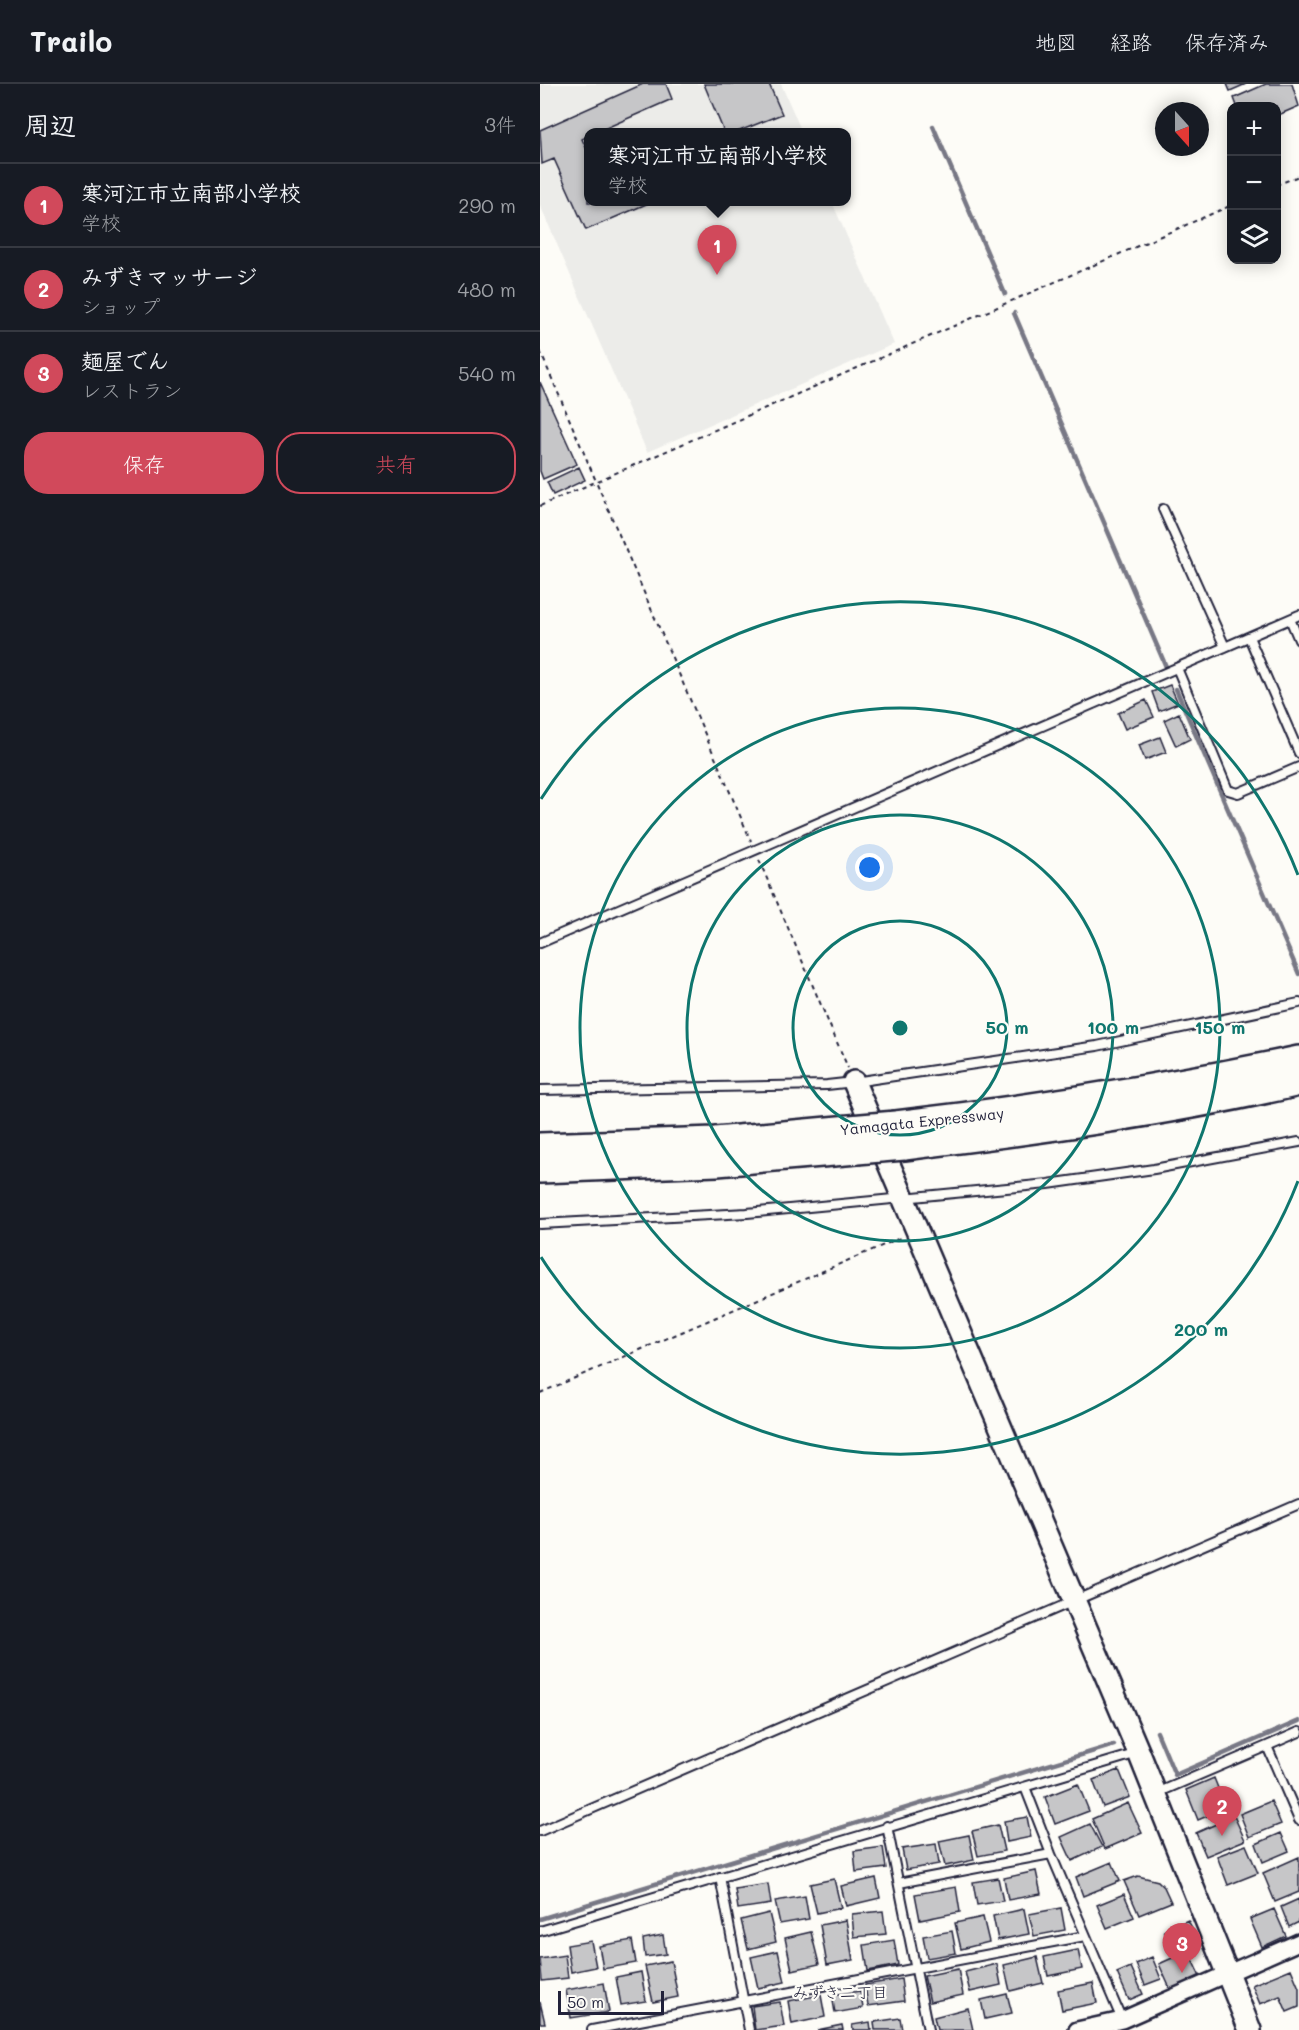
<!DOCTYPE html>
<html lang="ja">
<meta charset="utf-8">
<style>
body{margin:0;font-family:Mali,"Klee One",sans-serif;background:#242831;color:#f1f3f6}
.controls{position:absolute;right:18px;top:18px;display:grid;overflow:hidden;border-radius:12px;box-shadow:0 3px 15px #0003}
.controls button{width:54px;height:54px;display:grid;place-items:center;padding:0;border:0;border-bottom:2px solid #363941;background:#171b24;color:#f1f3f6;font:30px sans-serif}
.compass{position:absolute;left:615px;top:18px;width:54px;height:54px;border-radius:50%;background:#171b24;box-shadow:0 3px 15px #0003;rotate:159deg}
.scale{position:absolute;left:18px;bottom:15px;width:106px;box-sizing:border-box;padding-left:6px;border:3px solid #22223b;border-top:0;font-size:16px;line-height:21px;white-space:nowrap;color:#22223b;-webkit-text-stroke:4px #fdfcf7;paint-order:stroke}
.you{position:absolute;left:330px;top:784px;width:21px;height:21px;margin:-15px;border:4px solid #fff;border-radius:50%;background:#1a73e8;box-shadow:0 0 0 9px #1a73e833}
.badge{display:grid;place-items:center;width:39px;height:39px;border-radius:50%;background:#d1495b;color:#fff;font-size:20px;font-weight:700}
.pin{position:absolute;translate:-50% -50px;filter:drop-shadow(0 2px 3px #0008)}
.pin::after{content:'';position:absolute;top:32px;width:21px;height:18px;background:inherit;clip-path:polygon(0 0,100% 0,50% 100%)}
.popup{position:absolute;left:44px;top:44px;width:267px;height:78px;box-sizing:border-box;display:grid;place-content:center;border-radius:12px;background:#171b24;filter:drop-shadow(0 2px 4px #0005);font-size:20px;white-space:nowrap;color:#9ea1a6}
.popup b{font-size:22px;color:#f1f3f6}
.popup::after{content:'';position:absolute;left:50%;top:100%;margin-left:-12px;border:12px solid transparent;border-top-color:#171b24}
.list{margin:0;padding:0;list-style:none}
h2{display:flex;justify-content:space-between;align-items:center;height:78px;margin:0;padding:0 24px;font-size:26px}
h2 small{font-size:20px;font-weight:400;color:#9ea1a6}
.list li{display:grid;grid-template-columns:39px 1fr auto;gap:18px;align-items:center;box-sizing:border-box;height:84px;padding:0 24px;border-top:2px solid #363941}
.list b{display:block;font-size:22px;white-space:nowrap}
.list p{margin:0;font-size:20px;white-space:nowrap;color:#9ea1a6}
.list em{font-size:20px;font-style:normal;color:#9ea1a6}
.actions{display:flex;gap:12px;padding:18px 24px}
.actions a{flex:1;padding:14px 0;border:2px solid #d1495b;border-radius:24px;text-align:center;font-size:21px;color:#d1495b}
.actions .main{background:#d1495b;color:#fff}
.icon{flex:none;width:33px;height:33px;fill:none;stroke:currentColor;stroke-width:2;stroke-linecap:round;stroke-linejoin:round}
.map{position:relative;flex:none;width:759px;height:1946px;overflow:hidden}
header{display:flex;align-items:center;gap:36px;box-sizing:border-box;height:84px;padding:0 30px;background:#171b24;border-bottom:2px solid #363941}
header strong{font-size:28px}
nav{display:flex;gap:33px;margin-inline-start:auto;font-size:21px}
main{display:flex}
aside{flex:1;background:#171b24}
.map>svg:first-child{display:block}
.built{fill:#ecece9}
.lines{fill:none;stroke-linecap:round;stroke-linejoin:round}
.stream{stroke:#787885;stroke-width:4.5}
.building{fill:#c6c6c8;stroke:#22223b;stroke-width:1.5}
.lane-casing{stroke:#22223b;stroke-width:12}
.street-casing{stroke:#22223b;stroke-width:20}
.secondary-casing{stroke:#22223b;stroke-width:26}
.highway-casing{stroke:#22223b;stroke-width:32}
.path{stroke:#22223b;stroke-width:2;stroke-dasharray:4.5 4.5;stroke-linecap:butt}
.lane{stroke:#fdfcf7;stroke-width:8}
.street{stroke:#fdfcf7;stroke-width:15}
.secondary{stroke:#fdfcf7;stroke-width:21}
.highway{stroke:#fdfcf7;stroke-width:27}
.highway-bridge-casing{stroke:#22223b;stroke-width:32;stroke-linecap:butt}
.highway-bridge{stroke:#fdfcf7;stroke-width:27}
.ring{fill:none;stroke:#0f766e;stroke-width:3}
.labels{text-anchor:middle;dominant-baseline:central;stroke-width:4.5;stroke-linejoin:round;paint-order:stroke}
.street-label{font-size:15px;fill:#22223b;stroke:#fdfcf7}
.neighbourhood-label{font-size:16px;fill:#22223b;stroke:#fdfcf7}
.centre{fill:#0f766e;stroke:#fdfcf7;stroke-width:3}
.ring-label{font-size:18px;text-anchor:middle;font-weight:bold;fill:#0f766e;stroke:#fdfcf7;stroke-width:4.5;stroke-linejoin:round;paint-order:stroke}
</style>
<header>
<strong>Trailo</strong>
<nav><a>地図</a><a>経路</a><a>保存済み</a></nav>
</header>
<main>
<aside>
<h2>周辺<small>3件</small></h2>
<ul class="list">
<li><span class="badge">1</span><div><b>寒河江市立南部小学校</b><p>学校</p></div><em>290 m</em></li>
<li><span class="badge">2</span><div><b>みずきマッサージ</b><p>ショップ</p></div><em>480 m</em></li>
<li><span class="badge">3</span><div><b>麺屋でん</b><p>レストラン</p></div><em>540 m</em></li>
</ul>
<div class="actions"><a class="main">保存</a><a>共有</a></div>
</aside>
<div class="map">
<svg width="759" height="1946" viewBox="0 0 759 1946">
<rect width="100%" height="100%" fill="#fdfcf7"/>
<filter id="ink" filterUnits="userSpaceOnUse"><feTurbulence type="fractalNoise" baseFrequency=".0167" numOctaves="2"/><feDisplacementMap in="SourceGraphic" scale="12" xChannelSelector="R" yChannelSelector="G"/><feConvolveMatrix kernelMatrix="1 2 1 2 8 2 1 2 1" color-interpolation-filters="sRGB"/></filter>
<g filter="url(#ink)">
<path class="built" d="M0 0H241L262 48H48V118H292L354 260 107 368 0 121Z"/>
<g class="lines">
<path class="stream" d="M393 42 465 210
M474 229 627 585
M636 605 759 890
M617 1648 635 1691 759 1637
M0 1835 574 1661"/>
</g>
<path class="building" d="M103 0H126L132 15 57 48H48V52L42 55 48 68V118H111L46 146 14 75 2 80 0 46Z
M164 0H229L242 30 197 48H184Z
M687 0H706L690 7Z
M726 0H752L759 22 736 32V22H697L694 14Z
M0 298 37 380 3 395 0 387Z
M39 383 45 396 13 411 7 398Z
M630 601 638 619 619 627 612 608Z
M606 616 614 633 585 645 578 629Z
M639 629 650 655 636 662 624 636Z
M620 653 626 668 605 676 599 661Z
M579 1686 590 1713 563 1723 553 1696Z
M674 1694 686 1724 658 1736 646 1706Z
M538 1700 549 1727 515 1740 505 1713Z
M731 1717 741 1740 709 1753 700 1730Z
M588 1719 602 1749 565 1765 552 1735Z
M694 1732 705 1756 666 1772 656 1749Z
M487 1733 491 1753 467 1758 464 1737Z
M550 1740 562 1763 532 1777 521 1753Z
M458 1741 464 1767 438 1772 432 1747Z
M741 1749 749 1767 723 1778 716 1760Z
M429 1751 434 1776 405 1782 399 1757Z
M396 1760 399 1780 366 1786 362 1765Z
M706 1761 718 1789 688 1801 677 1772Z
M343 1763 346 1784 316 1788 314 1767Z
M759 1773V1808L735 1818 723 1789Z
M572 1778 580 1797 543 1812 536 1793Z
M496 1787 501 1810 468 1816 464 1794Z
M598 1792 618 1797 624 1803 631 1818 599 1831 584 1797Z
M336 1794 340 1814 306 1822 301 1802Z
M458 1794 463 1817 437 1821 433 1798Z
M294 1795 301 1824 277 1829 270 1800Z
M228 1800 231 1820 198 1825 195 1805Z
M416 1803 420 1828 380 1836 375 1810Z
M584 1810 594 1833 567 1844 557 1821Z
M265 1812 269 1835 240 1840 235 1817Z
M759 1815V1838L749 1843 741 1823Z
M521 1824 525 1846 494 1852 489 1830Z
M484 1825 489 1850 458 1856 453 1832Z
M734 1825 746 1852 722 1863 710 1835Z
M343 1827 346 1850 314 1853 312 1830Z
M229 1829 236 1858 208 1865 201 1836Z
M443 1833 449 1858 421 1865 415 1839Z
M306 1836 313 1876 287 1881 280 1841Z
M648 1836 656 1852 631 1864 624 1847Z
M412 1847 416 1869 387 1874 383 1852Z
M271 1848 279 1880 252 1886 245 1854Z
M123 1851 126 1870 105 1873 103 1855Z
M92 1856 96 1879 63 1885 59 1862Z
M354 1856 358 1881 328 1887 324 1861Z
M51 1857 56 1883 31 1888 27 1861Z
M538 1866 542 1885 508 1892 504 1873Z
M238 1867 245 1898 218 1904 211 1873Z
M648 1867 661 1895 632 1909 619 1880Z
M25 1871 28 1894 2 1897 0 1875Z
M497 1873 503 1899 470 1907 464 1881Z
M612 1873 621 1895 605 1901 596 1880Z
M131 1877 138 1913 113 1918 105 1882Z
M457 1880 461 1901 430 1908 425 1888Z
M591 1883 603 1910 589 1916 577 1889Z
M418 1885 423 1911 390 1918 384 1892Z
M751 1885 759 1904V1923L747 1928 740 1912 720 1920 712 1901Z
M101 1888 106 1917 81 1921 76 1893Z
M361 1895 364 1917 328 1922 325 1901Z
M64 1899 69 1928 31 1934 26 1906Z
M553 1899 557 1919 522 1926 518 1906Z
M320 1907 323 1924 295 1929 292 1911Z
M467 1910 472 1929 445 1935 441 1916Z
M281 1911 285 1933 252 1940 248 1917Z
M0 1918 5 1939H0Z
M240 1918 244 1942 215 1946 212 1922Z
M428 1924 433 1946H397L394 1933Z
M360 1934 362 1946H335L334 1938Z
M330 1938 331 1946H313L312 1941Z
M302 1941 303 1946H277Z"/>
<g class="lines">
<defs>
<path id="lane" d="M623 425 685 563
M750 535 759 556
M709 553 759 669
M637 584 688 706 698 709 759 683
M0 859 759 531
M0 1006 287 1001 314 998 557 962 759 919
M0 1140 207 1129 508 1100 614 1085 759 1058
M727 1662 759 1648
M485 1703 511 1770 582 1936
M617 1709 727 1662 759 1736
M347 1742 388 1946
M0 1747 759 1420
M180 1793 209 1946
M359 1799 511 1770
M0 1847 598 1669
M52 1946 545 1852"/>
<path id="street" d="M537 1946 582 1936 759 1858"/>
<path id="secondary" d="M314 998 599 1669 710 1946"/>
<path id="highway" d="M356 1041C492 1025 625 1004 759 976
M364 1062C496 1046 629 1028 759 998
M0 1063 175 1057 310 1045
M0 1085 177 1078 317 1066"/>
</defs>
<use href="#lane" class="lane-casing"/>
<use href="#street" class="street-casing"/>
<use href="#secondary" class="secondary-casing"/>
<use href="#highway" class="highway-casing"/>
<path class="path" d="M736 101 759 92
M0 267 211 757
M0 422 692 121
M219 776 308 984
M0 1309 360 1154"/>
<use href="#lane" class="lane"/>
<use href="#street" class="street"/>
<use href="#secondary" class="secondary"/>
<use href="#highway" class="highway"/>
<defs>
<path id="highway-bridge" d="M310 1045 356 1041
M317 1066 364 1062"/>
</defs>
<use href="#highway-bridge" class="highway-bridge-casing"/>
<use href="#highway-bridge" class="highway-bridge"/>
</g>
</g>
<g class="ring">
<circle cx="360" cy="944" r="107"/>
<circle cx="360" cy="944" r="213"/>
<circle cx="360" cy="944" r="320"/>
<path d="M758 1097A426 426 0 0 1 1 1173M1 715A426 426 0 0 1 758 791"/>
</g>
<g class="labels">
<g class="street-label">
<text transform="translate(382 1037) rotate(-6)">Yamagata Expressway</text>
</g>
<g class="neighbourhood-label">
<text x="300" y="1907">みずき二丁目</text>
</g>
</g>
<circle cx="360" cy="944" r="9" class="centre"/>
<g class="ring-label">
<text x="467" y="950">50 m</text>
<text x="573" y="950">100 m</text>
<text x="680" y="950">150 m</text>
<text x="661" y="1252">200 m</text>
</g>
</svg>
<div class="controls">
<button>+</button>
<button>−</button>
<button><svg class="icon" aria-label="layers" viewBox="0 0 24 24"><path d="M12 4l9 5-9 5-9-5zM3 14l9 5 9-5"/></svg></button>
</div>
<svg class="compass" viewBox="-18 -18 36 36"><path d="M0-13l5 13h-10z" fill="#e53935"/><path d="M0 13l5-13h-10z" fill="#9ea1a6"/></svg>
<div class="scale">50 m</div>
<div class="you"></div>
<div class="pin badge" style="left:177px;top:191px">1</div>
<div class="popup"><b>寒河江市立南部小学校</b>学校</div>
<div class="pin badge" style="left:682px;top:1752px">2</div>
<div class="pin badge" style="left:642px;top:1889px">3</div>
</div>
</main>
